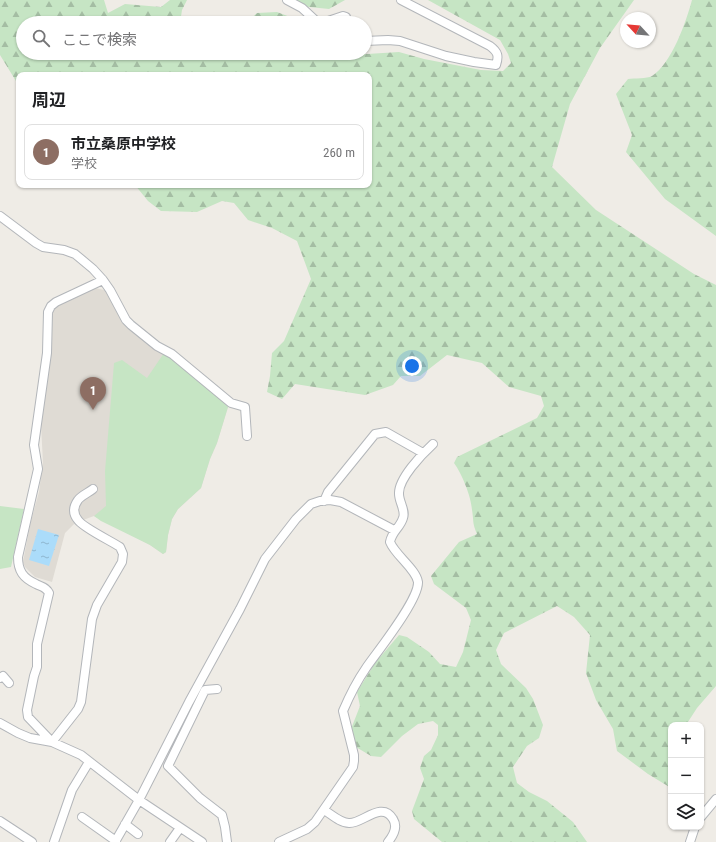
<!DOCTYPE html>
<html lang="ja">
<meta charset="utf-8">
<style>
body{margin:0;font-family:"Roboto Condensed","Noto Sans JP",sans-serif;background:#f2f2f2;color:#202124}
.controls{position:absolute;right:12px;bottom:12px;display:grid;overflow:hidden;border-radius:8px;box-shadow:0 1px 3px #0004}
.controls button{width:36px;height:36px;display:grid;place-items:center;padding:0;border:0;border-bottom:1px solid #e0e0e0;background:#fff;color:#202124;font:20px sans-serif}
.compass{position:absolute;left:620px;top:12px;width:36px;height:36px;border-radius:50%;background:#fff;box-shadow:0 1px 3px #0004;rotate:296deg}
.you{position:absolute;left:412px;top:366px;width:14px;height:14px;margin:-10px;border:3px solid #fff;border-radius:50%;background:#1a73e8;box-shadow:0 0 0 6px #1a73e833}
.badge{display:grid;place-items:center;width:26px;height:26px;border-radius:50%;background:#111827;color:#fff;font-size:13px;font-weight:700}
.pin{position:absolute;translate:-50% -33px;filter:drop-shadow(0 1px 2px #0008)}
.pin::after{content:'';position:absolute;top:21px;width:14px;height:12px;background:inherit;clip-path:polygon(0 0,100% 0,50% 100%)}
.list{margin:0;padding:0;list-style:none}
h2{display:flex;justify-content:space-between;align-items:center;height:52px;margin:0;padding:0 16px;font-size:17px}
h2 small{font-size:13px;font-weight:400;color:#757577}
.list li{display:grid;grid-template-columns:26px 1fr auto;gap:12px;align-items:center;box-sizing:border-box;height:56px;margin:0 8px 8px;padding:0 8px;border:1px solid #e0e0e0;border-radius:8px}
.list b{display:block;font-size:15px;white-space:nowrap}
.list p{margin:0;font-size:13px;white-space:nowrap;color:#757577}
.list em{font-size:13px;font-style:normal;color:#757577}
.icon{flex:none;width:22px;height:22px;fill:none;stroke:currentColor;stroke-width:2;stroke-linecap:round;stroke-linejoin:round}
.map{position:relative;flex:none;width:716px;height:842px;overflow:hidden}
.search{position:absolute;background:#fff;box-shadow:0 1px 3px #0004;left:16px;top:16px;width:356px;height:44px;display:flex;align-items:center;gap:10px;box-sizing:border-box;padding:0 14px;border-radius:22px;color:#757577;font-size:15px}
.panel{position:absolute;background:#fff;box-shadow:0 1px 3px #0004;left:16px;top:72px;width:356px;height:116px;border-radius:8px}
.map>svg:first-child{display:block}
.education{fill:#dfdbd4}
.forest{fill:url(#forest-firs)}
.pitch{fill:#c6e5c4}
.water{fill:url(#water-ripples)}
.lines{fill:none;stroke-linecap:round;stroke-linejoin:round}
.minor-casing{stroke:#b3b6ba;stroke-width:10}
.minor{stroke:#fff;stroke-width:8}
</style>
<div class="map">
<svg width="716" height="842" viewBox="0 0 716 842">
<defs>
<pattern id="forest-firs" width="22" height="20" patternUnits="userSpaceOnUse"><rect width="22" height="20" fill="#c6e5c4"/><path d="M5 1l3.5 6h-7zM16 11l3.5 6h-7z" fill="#a4bda3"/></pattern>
<pattern id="water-ripples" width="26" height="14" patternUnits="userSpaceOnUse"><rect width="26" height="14" fill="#abdcfa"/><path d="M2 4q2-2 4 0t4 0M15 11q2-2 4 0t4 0" fill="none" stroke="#8eb6ce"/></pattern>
</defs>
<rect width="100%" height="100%" fill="#efece6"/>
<path class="education" d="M95 288 104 290 108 293 120 313 228 407 217 443 210 459 201 488 178 509 172 519 168 535 166 552 163 554 150 545 94 516 75 523 65 533 52 582 35 577 25 567 23 562 30 525 39 492 41 476 43 463 41 425 50 316 54 309 58 306Z"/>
<path class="forest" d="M0 0H104L108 13 125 4 161 7 170 0H187L182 10 180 23H23V53H311L319 57 399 52 424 59 481 70 503 71 511 63 508 54 500 40 428 0H634L600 48 570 104 552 167 596 210 694 274 716 285V686L697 708 686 725H671V788L648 774 617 751 613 729 596 700 586 673 590 635 574 617 557 606 504 633 496 650 501 664 526 688 533 699 543 725 539 738 527 746 513 767 517 783 529 792 547 801 573 822 587 842H442L414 819 412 811 424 779 420 768 424 756 431 750 438 735V725L433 721 418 724 402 736 381 757 371 756 356 747 351 729 360 706 357 692 375 663 399 635 407 637 429 652 440 664 456 667 463 652 471 620 466 608 434 584 431 576 459 542 477 534C472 522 474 522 472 510 471 496 462 474 454 463L457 457 537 418 544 406 541 396 509 387 482 363 447 355 420 376H401L393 385 365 395 295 384 282 399 267 392 270 376 272 353 284 341 311 279 297 241 272 228 248 220 234 203 222 201 197 212 161 211 148 201 135 185H369V75H19V86L0 55Z
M289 0H345L329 9 300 6Z
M692 0H716V236L665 199 626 152 632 135 616 94 628 79C634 78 647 79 652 76 672 63 686 22 692 0Z
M277 12 290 17 296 23H246L257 13Z"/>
<path class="pitch" d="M164 353 172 357 215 393 228 407 217 443 210 459 201 488 178 509 172 519 168 535 166 552 163 554 150 545 101 521 94 516 106 506 105 471 114 363 122 360 147 378Z
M0 506 24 509 11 567 0 569Z"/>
<path class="water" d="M38 529 59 535 49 566 29 560Z"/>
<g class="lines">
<defs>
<path id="minor" d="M287 0 302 8 316 21 322 23 343 16 346 17V20L344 23
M365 41 388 40 400 41 446 56 474 62 496 65C499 56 498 52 490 46L401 0
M0 216 36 243 43 247 64 250 75 254 93 269 103 280 110 290 126 320 131 325 157 346 172 354 231 403 245 407 247 436
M93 489C88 493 82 495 78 500 73 507 73 514 78 520 82 527 111 541 120 547L123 554 122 562 97 605 92 619 81 702 78 709 52 742 28 717 27 710 34 676 37 667V644L49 593C46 587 42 587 36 584 23 578 18 571 18 557L38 469 34 445 47 353 48 312 51 306 56 302 103 280
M324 501 328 492 375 434 386 432 423 453
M0 678 3 676 9 683
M217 689 205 690 168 766 200 798 222 815 225 827 227 842
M0 723 18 733 30 738 52 742 81 755 139 800 202 842
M324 810C331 814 340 823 349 823 362 824 382 800 393 819 398 827 393 836 388 842
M82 817 116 841
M701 817 716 799
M0 821 32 842
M125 824 138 834
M54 842 72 790 89 762
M115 842 139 800 189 702 240 609 265 559 296 519 311 504 320 501 330 500 341 502 394 530
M170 842 180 828
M279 842 307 829 315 822 353 767 354 761V755L343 711C349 697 357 681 366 668 377 652 419 600 418 582 416 569 395 555 390 542 392 531 400 528 403 518 406 511 399 502 399 494 398 479 422 454 433 444
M690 842 695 827"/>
</defs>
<use href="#minor" class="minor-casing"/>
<use href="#minor" class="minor"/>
</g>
</svg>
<div class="controls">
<button>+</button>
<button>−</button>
<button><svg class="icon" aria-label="layers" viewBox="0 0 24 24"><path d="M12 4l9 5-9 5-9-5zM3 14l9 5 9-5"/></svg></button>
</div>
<svg class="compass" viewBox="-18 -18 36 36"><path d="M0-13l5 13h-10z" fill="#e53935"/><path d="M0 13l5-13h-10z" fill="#757577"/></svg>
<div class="you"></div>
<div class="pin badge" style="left:93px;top:410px;background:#8d6e63">1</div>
<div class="search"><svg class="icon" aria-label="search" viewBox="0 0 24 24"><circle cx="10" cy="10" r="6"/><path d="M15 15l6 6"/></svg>ここで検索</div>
<section class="panel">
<h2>周辺<small></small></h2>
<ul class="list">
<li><span class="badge" style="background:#8d6e63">1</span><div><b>市立桑原中学校</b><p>学校</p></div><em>260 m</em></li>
</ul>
</section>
</div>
